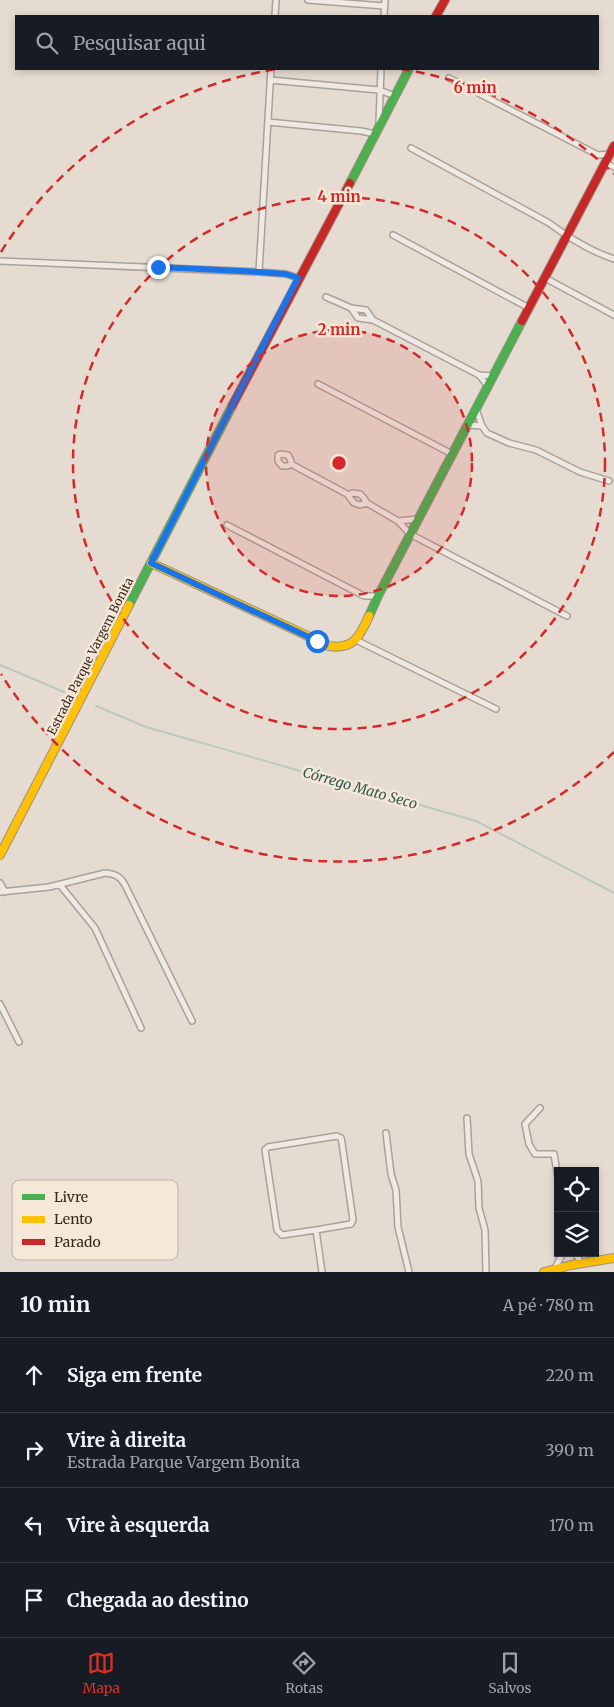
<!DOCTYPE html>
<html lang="pt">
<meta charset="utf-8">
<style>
body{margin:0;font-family:Merriweather,serif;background:#20242c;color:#f1f3f6}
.controls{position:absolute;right:15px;bottom:15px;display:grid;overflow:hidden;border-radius:0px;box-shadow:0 2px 8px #0003}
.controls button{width:45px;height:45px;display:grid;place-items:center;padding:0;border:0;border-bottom:1px solid #363941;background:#171b24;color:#f1f3f6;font:25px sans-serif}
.stop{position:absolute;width:15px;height:15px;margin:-11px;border:4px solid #1a73e8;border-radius:50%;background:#fff}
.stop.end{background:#1a73e8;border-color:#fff;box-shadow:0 1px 5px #0008}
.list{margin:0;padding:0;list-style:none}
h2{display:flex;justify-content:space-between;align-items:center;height:65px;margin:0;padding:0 20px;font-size:21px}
h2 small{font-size:16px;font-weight:400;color:#9ea1a6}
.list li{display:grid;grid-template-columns:32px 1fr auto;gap:15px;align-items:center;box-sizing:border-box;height:75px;padding:0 20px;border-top:1px solid #363941}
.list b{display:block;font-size:19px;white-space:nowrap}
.list p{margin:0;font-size:16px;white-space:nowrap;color:#9ea1a6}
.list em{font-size:16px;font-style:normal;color:#9ea1a6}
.icon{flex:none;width:28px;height:28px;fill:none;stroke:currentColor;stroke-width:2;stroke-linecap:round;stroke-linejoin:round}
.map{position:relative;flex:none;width:614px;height:1272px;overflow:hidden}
.search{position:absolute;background:#171b24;box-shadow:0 2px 8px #0003;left:15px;right:15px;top:15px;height:55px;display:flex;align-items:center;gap:12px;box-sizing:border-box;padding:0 18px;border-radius:0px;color:#9ea1a6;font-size:19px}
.sheet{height:365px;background:#171b24}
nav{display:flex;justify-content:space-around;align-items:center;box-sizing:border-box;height:70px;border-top:1px solid #363941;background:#171b24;font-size:14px;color:#9ea1a6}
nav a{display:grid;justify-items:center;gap:2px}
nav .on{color:#d93025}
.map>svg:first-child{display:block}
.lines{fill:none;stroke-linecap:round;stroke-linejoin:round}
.stream{stroke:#bbcabe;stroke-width:2}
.street-casing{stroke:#aba199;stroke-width:8}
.fast-casing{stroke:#9b9188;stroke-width:10}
.slow-casing{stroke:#9b9188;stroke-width:10}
.jam-casing{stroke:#9b9188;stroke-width:10}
.street{stroke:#eee9e2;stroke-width:5}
.fast{stroke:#4caf50;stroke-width:8}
.slow{stroke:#ffc107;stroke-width:8}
.jam{stroke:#c62828;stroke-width:8}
.route{stroke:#1a73e8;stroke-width:6}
.ring{fill:none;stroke:#d62828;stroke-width:2.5;stroke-dasharray:9 6}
.labels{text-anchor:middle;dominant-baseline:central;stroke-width:5;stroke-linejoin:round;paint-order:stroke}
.street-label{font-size:12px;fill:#3b2920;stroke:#f6e8d8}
.water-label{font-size:14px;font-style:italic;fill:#305a50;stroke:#f6e8d8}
.key{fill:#f6e8d8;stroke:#beafa1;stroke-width:1}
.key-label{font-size:14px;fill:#3b2920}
.centre{fill:#d62828;stroke:#f6e8d8;stroke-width:2.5}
.ring-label{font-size:15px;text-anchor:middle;font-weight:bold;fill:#d62828;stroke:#f6e8d8;stroke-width:5;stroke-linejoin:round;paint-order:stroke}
</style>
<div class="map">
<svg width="614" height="1272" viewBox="0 0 614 1272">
<rect width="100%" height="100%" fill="#e6dbd0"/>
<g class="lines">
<path class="stream" d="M0 665 64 692
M96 706 146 727 476 821 614 893"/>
<defs>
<path id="street" d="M308 0 384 6
M275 16 276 0
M384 16 385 0
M449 78 598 155 610 154
M270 80 379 90 395 96
M268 122 361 131 375 134
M379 123 381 69
M411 148 549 223C569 238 590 251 614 259
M606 163 614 167
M393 235 529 308
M0 261 259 272 286 274 298 278
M259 272 271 69
M545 278 614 315
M326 297 351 308 366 310 373 320 479 375 488 386
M351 308 358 318 373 320
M479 375 493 376
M318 384 452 454
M476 409 482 426 487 433 509 443 536 450 580 472 609 481
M468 425 482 426
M291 464 288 466H282L278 461V455L281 454 288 455 291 461V464L347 494 354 503 360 505 367 503
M349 495 352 493 360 494 363 497 367 503 398 521 410 534 567 616
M398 521 418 519
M227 525 364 596H378
M356 640 496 709
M0 883 5 892
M60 885 95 928 141 1028
M0 892 49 887 105 873C115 874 120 876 125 885L192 1021
M0 1004 19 1042
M540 1108 525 1124 529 1144 535 1154H554L558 1178
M467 1118 469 1154 478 1181 479 1208 485 1230 486 1272
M386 1133 391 1174 396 1190 398 1227 409 1272
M316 1230 351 1224 353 1220 342 1143 341 1138 337 1136 268 1147 265 1150 277 1230 282 1235 316 1230 322 1272
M575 1253 582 1264
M554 1270 563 1253"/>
<path id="fast" d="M350 183 409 69
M129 605 232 406
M369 616 378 596 522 321"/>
<path id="slow" d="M151 563 329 646C354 650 360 636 369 616
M0 855 129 605
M544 1272 571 1265 614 1258"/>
<path id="jam" d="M436 16 445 0
M522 321 614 146
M232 406 350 183"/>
</defs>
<use href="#street" class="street-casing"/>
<use href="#fast" class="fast-casing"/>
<use href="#slow" class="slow-casing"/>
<use href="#jam" class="jam-casing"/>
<use href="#street" class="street"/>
<use href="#fast" class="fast"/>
<use href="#slow" class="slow"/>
<use href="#jam" class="jam"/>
</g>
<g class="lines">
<path class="route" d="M158 267 259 272 286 274 298 278 151 563 317 641"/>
</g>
<circle cx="339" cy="463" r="133" fill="#d62828" fill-opacity=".12"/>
<g class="ring">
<circle cx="339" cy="463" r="133"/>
<circle cx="339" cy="463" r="266"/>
<path d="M614 752A399 399 0 0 1 1 674M1 252A399 399 0 0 1 277 69M401 69A399 399 0 0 1 614 174"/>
</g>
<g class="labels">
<g class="street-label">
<text transform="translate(90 656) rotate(-63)">Estrada Parque Vargem Bonita</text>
</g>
<g class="water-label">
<text transform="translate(360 788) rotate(16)">Córrego Mato Seco</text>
</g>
</g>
<rect x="12" y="1180" width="166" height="80" rx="8" class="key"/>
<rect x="22" y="1194" width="23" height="6" fill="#4caf50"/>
<rect x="22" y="1216" width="23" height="7" fill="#ffc107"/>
<rect x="22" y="1239" width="23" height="6" fill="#c62828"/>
<g class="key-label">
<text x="54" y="1202">Livre</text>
<text x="54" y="1224">Lento</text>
<text x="54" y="1247">Parado</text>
</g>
<circle cx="339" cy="463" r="8" class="centre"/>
<g class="ring-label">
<text x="475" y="93">6 min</text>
<text x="339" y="202">4 min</text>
<text x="339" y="335">2 min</text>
</g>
</svg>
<div class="controls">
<button><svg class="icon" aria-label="locate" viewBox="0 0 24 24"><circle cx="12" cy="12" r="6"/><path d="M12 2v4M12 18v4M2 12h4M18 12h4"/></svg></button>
<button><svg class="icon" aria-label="layers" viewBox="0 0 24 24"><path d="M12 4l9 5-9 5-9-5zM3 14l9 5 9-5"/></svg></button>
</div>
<div class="stop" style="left:317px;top:641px"></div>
<div class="stop end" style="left:158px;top:267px"></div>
<div class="search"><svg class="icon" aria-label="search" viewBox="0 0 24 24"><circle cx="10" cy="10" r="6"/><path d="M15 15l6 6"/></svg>Pesquisar aqui</div>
</div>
<section class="sheet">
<h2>10 min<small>A pé · 780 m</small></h2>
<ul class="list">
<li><svg class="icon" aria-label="ahead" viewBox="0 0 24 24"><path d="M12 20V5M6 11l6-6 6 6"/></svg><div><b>Siga em frente</b></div><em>220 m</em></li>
<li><svg class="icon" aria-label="right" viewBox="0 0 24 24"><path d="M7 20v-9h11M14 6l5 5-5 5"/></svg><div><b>Vire à direita</b><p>Estrada Parque Vargem Bonita</p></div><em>390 m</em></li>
<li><svg class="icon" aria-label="left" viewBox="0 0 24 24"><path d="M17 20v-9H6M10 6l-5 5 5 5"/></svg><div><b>Vire à esquerda</b></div><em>170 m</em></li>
<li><svg class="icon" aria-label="arrive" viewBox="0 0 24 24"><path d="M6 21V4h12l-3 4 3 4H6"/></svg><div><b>Chegada ao destino</b></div></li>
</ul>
</section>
<nav>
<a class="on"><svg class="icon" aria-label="map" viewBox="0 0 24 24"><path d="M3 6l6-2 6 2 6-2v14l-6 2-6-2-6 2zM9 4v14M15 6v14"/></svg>Mapa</a>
<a><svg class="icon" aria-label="directions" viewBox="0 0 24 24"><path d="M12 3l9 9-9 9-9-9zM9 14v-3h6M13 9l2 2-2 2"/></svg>Rotas</a>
<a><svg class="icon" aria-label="saved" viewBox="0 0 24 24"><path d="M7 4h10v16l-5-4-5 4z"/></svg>Salvos</a>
</nav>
